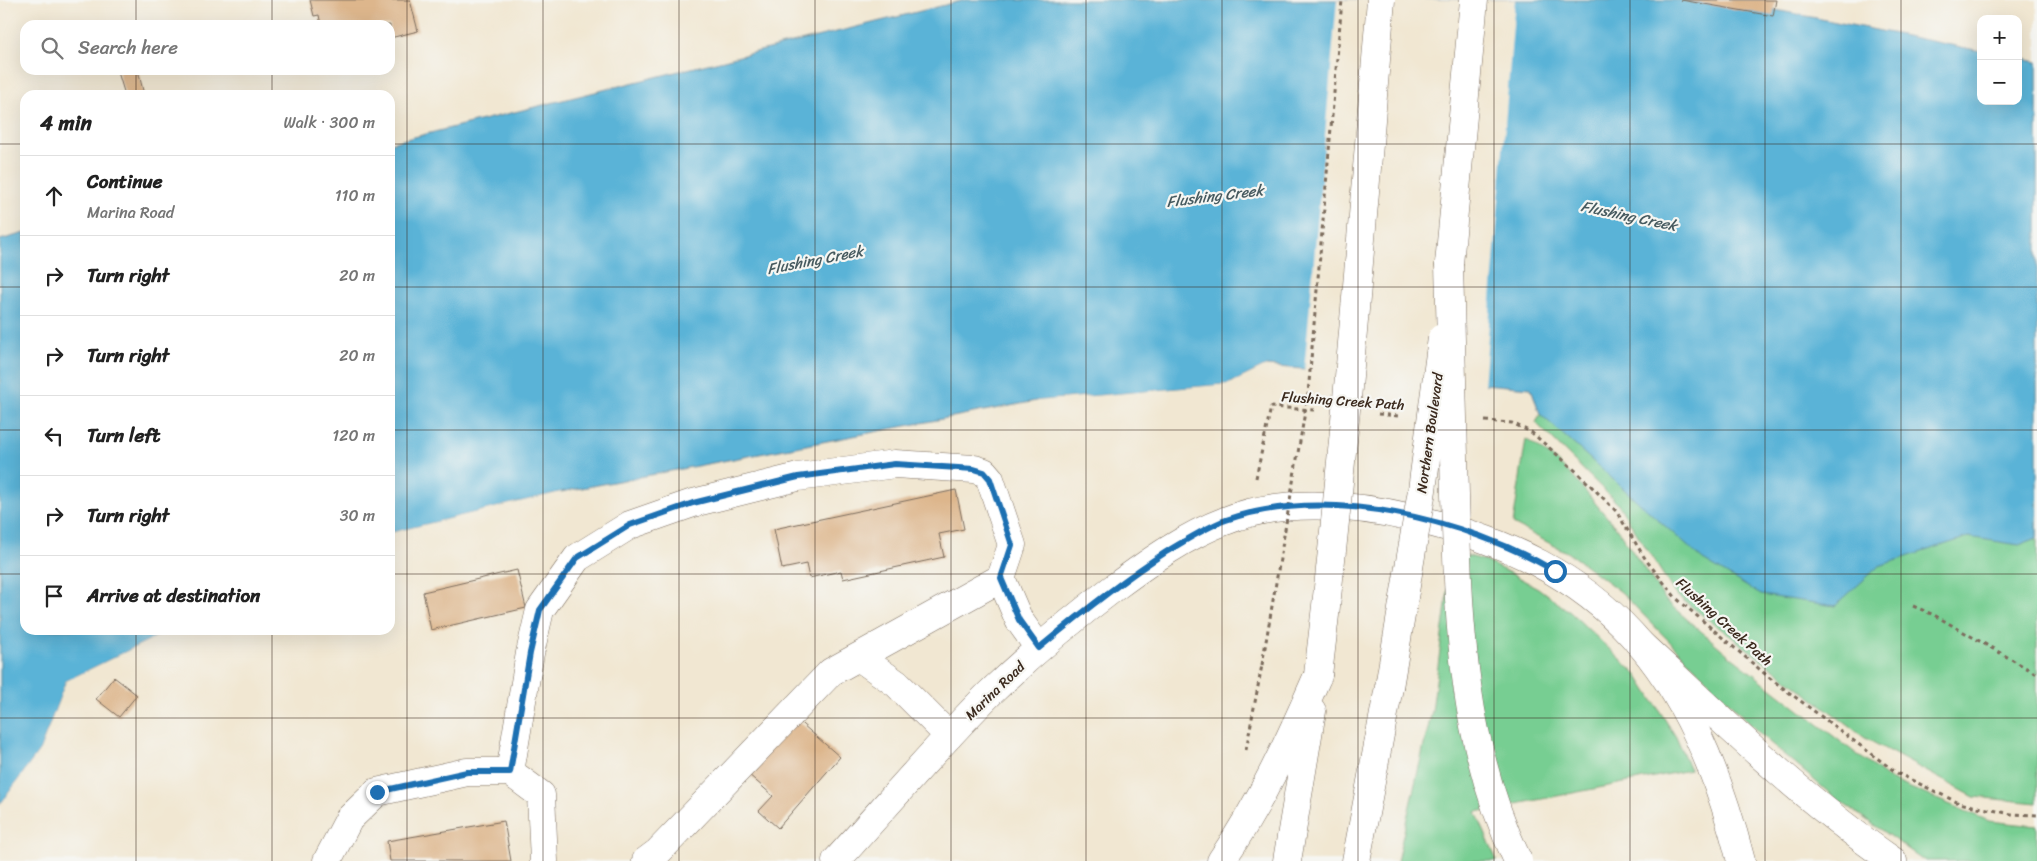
<!DOCTYPE html>
<meta charset="utf-8">
<style>
body{margin:0;font-family:Sriracha,sans-serif;background:#f2f2f2;color:#222}
.controls{position:absolute;right:15px;top:15px;display:grid;overflow:hidden;border-radius:10px;box-shadow:0 5px 20px #0002}
.controls button{width:45px;height:45px;display:grid;place-items:center;padding:0;border:0;border-bottom:1px solid #e0e0e0;background:#fff;color:#222;font:25px sans-serif}
.stop{position:absolute;width:15px;height:15px;margin:-11px;border:4px solid #1f6fb2;border-radius:50%;background:#fff}
.stop.end{background:#1f6fb2;border-color:#fff;box-shadow:0 1px 5px #0008}
.list{margin:0;padding:0;list-style:none}
h2{display:flex;justify-content:space-between;align-items:center;height:65px;margin:0;padding:0 20px;font-size:21px}
h2 small{font-size:16px;font-weight:400;color:#767676}
.list li{display:grid;grid-template-columns:32px 1fr auto;gap:15px;align-items:center;box-sizing:border-box;height:80px;padding:0 20px;border-top:1px solid #e0e0e0}
.list b{display:block;font-size:19px;white-space:nowrap}
.list p{margin:0;font-size:16px;white-space:nowrap;color:#767676}
.list em{font-size:16px;font-style:normal;color:#767676}
.icon{flex:none;width:28px;height:28px;fill:none;stroke:currentColor;stroke-width:2;stroke-linecap:round;stroke-linejoin:round}
.map{position:relative;flex:none;width:2037px;height:861px;overflow:hidden}
.search{position:absolute;background:#fff;box-shadow:0 5px 20px #0002;left:20px;top:20px;width:375px;height:55px;display:flex;align-items:center;gap:12px;box-sizing:border-box;padding:0 18px;border-radius:15px;color:#767676;font-size:19px}
.panel{position:absolute;background:#fff;box-shadow:0 5px 20px #0002;left:20px;top:90px;width:375px;height:545px;border-radius:15px}
.map>svg:first-child{display:block}
.green{fill:#77ce92;stroke:#597c58}
.water{fill:#5ab3d7;stroke:#4a6e7a}
.pier{fill:#f1e7d2}
.building{fill:#ddb68c}
.lines{fill:none;stroke-linecap:round;stroke-linejoin:round}
.minor-casing{stroke:#7b6c5d;stroke-width:29}
.major-casing{stroke:#7b6c5d;stroke-width:29}
.highway-casing{stroke:#7b6c5d;stroke-width:29}
.path{stroke:#7b6c5d;stroke-width:3;stroke-dasharray:4 4;stroke-linecap:butt}
.minor{stroke:#fff;stroke-width:28}
.major{stroke:#fff;stroke-width:28}
.highway{stroke:#fff;stroke-width:28}
.major-bridge-casing{stroke:#7b6c5d;stroke-width:29;stroke-linecap:butt}
.highway-bridge-casing{stroke:#7b6c5d;stroke-width:29;stroke-linecap:butt}
.path-bridge{stroke:#7b6c5d;stroke-width:3;stroke-dasharray:4 4;stroke-linecap:butt}
.major-bridge{stroke:#fff;stroke-width:28}
.highway-bridge{stroke:#fff;stroke-width:28}
.route{stroke:#1f6fb2;stroke-width:6}
.grid{fill:none;stroke:#3b2a1e;stroke-width:1;stroke-opacity:0.55}
.labels{text-anchor:middle;dominant-baseline:central;stroke-width:4.5;stroke-linejoin:round;paint-order:stroke}
.street-label{font-size:14px;fill:#3b2a1e;stroke:#f6f6f2}
.water-label{font-size:15px;font-style:italic;fill:#465a5f;stroke:#f6f6f2}
</style>
<div class="map">
<svg width="2037" height="861" viewBox="0 0 2037 861">
<rect width="100%" height="100%" fill="#f6f6f2"/>
<filter id="ink" filterUnits="userSpaceOnUse"><feTurbulence type="fractalNoise" baseFrequency=".02" numOctaves="2"/><feDisplacementMap in="SourceGraphic" scale="10" xChannelSelector="R" yChannelSelector="G"/><feConvolveMatrix kernelMatrix="1 2 1 2 8 2 1 2 1" color-interpolation-filters="sRGB"/></filter>
<filter id="wash" filterUnits="userSpaceOnUse"><feTurbulence type="fractalNoise" baseFrequency=".0096" numOctaves="4" result="noise"/><feDisplacementMap in="SourceGraphic" scale="20" xChannelSelector="R" yChannelSelector="G"/><feGaussianBlur stdDeviation="1.12" result="paint"/><feColorMatrix in="noise" values="0 0 0 0 0 0 0 0 0 0 0 0 0 0 0 0 0 1.4 0 .05"/><feComposite in="paint" operator="in"/></filter>
<g filter="url(#wash)">
<rect width="100%" height="100%" fill="#f1e7d2"/>
<path class="green" d="M1540 414 1619 458 2037 498V803L1974 797 1865 738 1676 595 1618 504 1536 423Z
M1526 439 1553 458 1575 479 1618 530 1667 602 1730 656 1889 779 1989 821 2037 826V861H1925L1834 797 1761 735 1621 592 1570 554 1513 524Z
M1453 552 1480 559 1508 572 1538 588 1570 612 1637 675 1676 737 1690 770 1476 812 1497 861H1397L1432 711Z"/>
<path class="water" d="M965 0H1705L1746 4 1981 51V101H2018V58L2037 62V538L2019 545 1968 537 1879 566 1835 606 1761 595 1703 560 1540 414 1531 388 1266 366 1229 384 1036 401 561 492 390 533V143Z
M25 233V630H170L66 681 40 750 0 805V240Z"/>
<path class="pier" d="M1337 0H1515L1484 387 1304 372Z
M1266 366 1265 370 1229 386 1037 404 1036 401 1229 384Z
M561 492V495L390 535V533Z
M170 630H172L171 632 68 683 42 751 0 807V805L40 750 66 681Z"/>
<g id="blocks">
<path class="building" d="M310 0H410L418 31 390 38V25H321L319 15 314 16Z
M1681 0H1776L1773 16Z
M126 70H138L144 95H125L118 72Z
M956 490 964 529 939 534 944 557 843 579 841 571 809 578 806 564 782 569 774 529Z
M517 570 526 608 431 630 423 592Z
M114 677 137 695 119 717 96 699Z
M795 718 840 757 778 828 759 811 773 796 747 773Z
M504 821 511 861H390L387 841Z"/>
</g>
</g>
<g filter="url(#ink)">
<use href="#blocks" fill-opacity="0" stroke="#7b6c5d" stroke-width="1"/>
<g class="lines">
<defs>
<path id="minor" d="M859 657 897 684 949 736
M510 772 530 653 540 610 577 558 630 525 693 503 798 477 895 464 974 469 984 472 990 479 1012 545 1001 578
M327 861 349 819 377 792 467 772H510L541 795 544 861
M646 861 658 852 831 672 1001 578 1019 620 1039 648
M836 861C887 805 936 747 989 694 1029 656 1071 620 1115 587 1149 562 1185 536 1225 521 1280 498 1354 504 1412 518 1609 563 1692 670 1741 861"/>
<path id="major" d="M1449 264 1474 0
M1221 861C1261 803 1290 739 1318 675
M1287 861 1312 711
M1356 861 1389 687"/>
<path id="highway" d="M1639 643C1721 719 1801 798 1893 861"/>
</defs>
<use href="#minor" class="minor-casing"/>
<use href="#major" class="major-casing"/>
<use href="#highway" class="highway-casing"/>
<path class="path" d="M1378 414 1399 416
M1485 421 1512 423 1531 432 1577 472 1616 511 1646 560 1676 598 1771 679 1897 773 1959 803 2011 814 2037 815
M1256 478 1271 407 1314 410
M1913 606 1934 615 2037 674
M1246 750 1262 665"/>
<use href="#minor" class="minor"/>
<use href="#major" class="major"/>
<use href="#highway" class="highway"/>
<defs>
<path id="major-bridge" d="M1318 675C1345 451 1362 225 1381 0
M1389 687 1422 490 1442 338"/>
<path id="highway-bridge" d="M1449 264C1451 341 1453 418 1455 495 1459 625 1461 741 1518 861"/>
</defs>
<use href="#major-bridge" class="major-bridge-casing"/>
<use href="#highway-bridge" class="highway-bridge-casing"/>
<path class="path-bridge" d="M1262 665 1308 394 1342 0"/>
<use href="#major-bridge" class="major-bridge"/>
<use href="#highway-bridge" class="highway-bridge"/>
</g>
</g>
<g class="lines" filter="url(#ink)">
<path class="route" d="M377 792 467 772H510L530 653 540 610 577 558 630 525 693 503 798 477 895 464 974 469 984 472 990 479 1012 545 1001 578 1019 620 1039 648C1080 614 1121 581 1166 552 1185 541 1206 527 1226 520 1328 485 1465 519 1555 571"/>
</g>
<path class="grid" d="M136 0V25M272 0V25M407 0V861M543 0V861M679 0V861M815 0V861M951 0V861M1086 0V861M1222 0V861M1358 0V861M1494 0V861M1630 0V861M1765 0V861M1901 0V861M136 70V95M272 70V95M0 144H25M390 144H2037M0 287H25M390 287H2037M0 430H25M390 430H2037M0 574H25M390 574H2037M136 630V861M272 630V861M0 718H2037"/>
<g class="labels">
<g class="street-label">
<text transform="translate(1343 401) rotate(4)">Flushing Creek Path</text>
<text transform="translate(1430 433) rotate(-82)">Northern Boulevard</text>
<text transform="translate(1724 622) rotate(42)">Flushing Creek Path</text>
<text transform="translate(995 691) rotate(-44)">Marina Road</text>
</g>
<g class="water-label">
<text transform="translate(1215 196) rotate(-7)">Flushing Creek</text>
<text transform="translate(1629 216) rotate(12)">Flushing Creek</text>
<text transform="translate(815 260) rotate(-11)">Flushing Creek</text>
</g>
</g>
</svg>
<div class="controls">
<button>+</button>
<button>−</button>
</div>
<div class="stop" style="left:1555px;top:571px"></div>
<div class="stop end" style="left:377px;top:792px"></div>
<div class="search"><svg class="icon" aria-label="search" viewBox="0 0 24 24"><circle cx="10" cy="10" r="6"/><path d="M15 15l6 6"/></svg>Search here</div>
<section class="panel">
<h2>4 min<small>Walk · 300 m</small></h2>
<ul class="list">
<li><svg class="icon" aria-label="ahead" viewBox="0 0 24 24"><path d="M12 20V5M6 11l6-6 6 6"/></svg><div><b>Continue</b><p>Marina Road</p></div><em>110 m</em></li>
<li><svg class="icon" aria-label="right" viewBox="0 0 24 24"><path d="M7 20v-9h11M14 6l5 5-5 5"/></svg><div><b>Turn right</b></div><em>20 m</em></li>
<li><svg class="icon" aria-label="right" viewBox="0 0 24 24"><path d="M7 20v-9h11M14 6l5 5-5 5"/></svg><div><b>Turn right</b></div><em>20 m</em></li>
<li><svg class="icon" aria-label="left" viewBox="0 0 24 24"><path d="M17 20v-9H6M10 6l-5 5 5 5"/></svg><div><b>Turn left</b></div><em>120 m</em></li>
<li><svg class="icon" aria-label="right" viewBox="0 0 24 24"><path d="M7 20v-9h11M14 6l5 5-5 5"/></svg><div><b>Turn right</b></div><em>30 m</em></li>
<li><svg class="icon" aria-label="arrive" viewBox="0 0 24 24"><path d="M6 21V4h12l-3 4 3 4H6"/></svg><div><b>Arrive at destination</b></div></li>
</ul>
</section>
</div>
